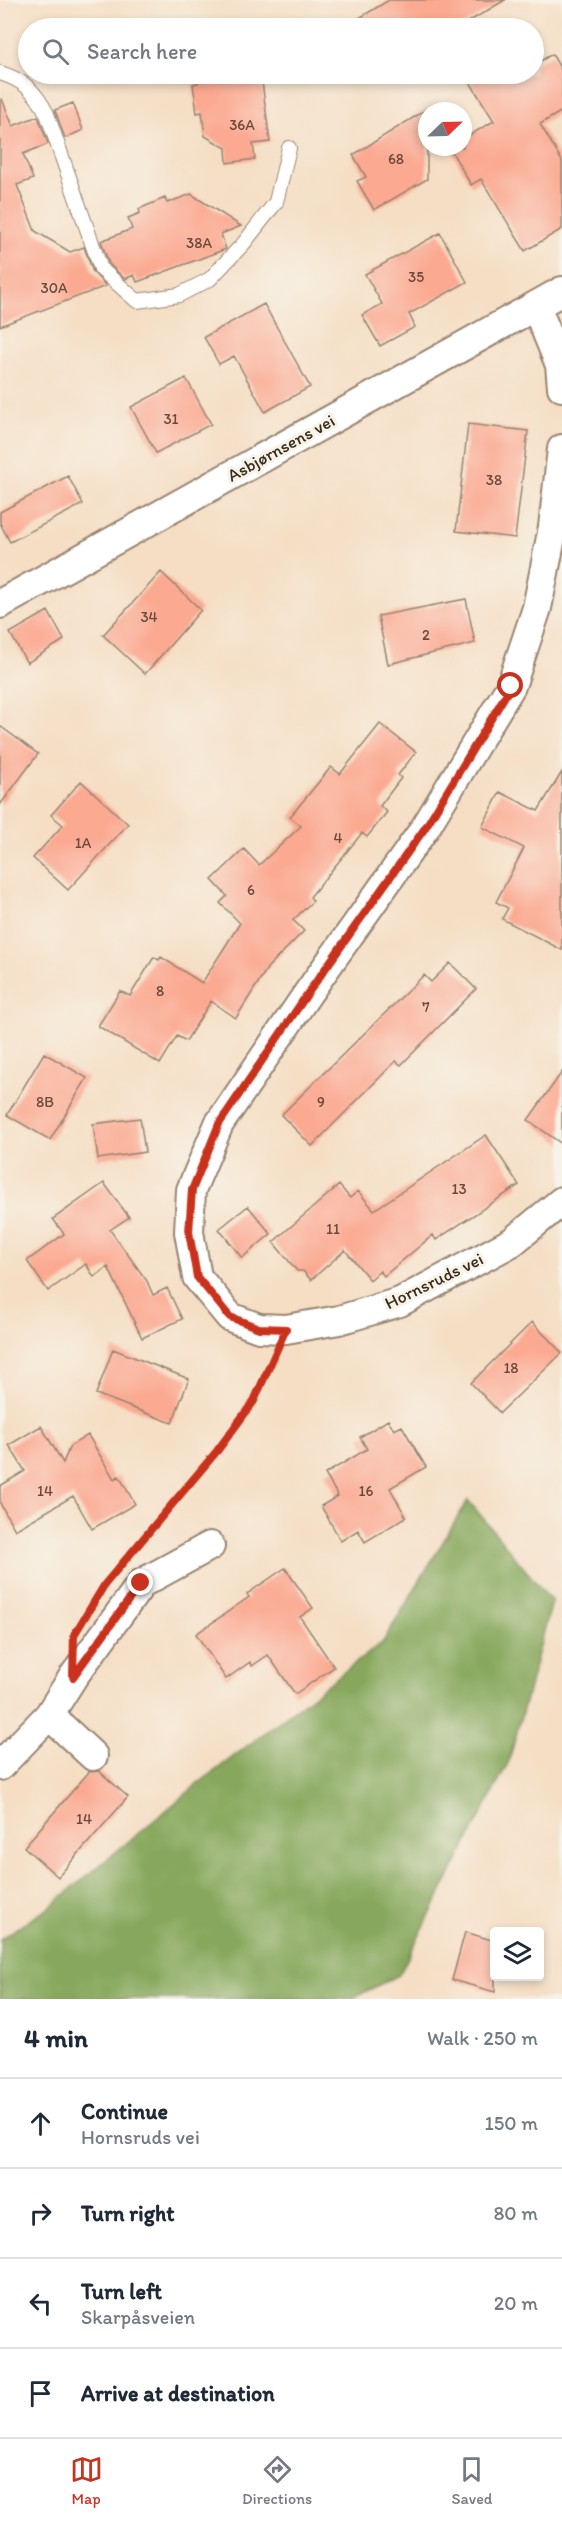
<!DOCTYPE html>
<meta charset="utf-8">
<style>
body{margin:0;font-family:Itim,sans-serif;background:#f6f6f7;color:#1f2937}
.controls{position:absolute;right:18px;bottom:18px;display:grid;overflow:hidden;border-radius:6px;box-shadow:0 3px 9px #0003}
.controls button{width:54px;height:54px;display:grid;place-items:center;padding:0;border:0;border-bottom:2px solid #e0e1e3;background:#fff;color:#1f2937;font:30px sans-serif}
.compass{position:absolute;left:418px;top:102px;width:54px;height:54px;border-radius:50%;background:#fff;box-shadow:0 3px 9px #0003;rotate:67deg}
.stop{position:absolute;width:18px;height:18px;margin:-14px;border:4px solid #c8321e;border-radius:50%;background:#fff}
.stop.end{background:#c8321e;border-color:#fff;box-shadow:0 2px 6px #0008}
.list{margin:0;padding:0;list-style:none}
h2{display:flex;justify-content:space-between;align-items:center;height:78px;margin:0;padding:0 24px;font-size:26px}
h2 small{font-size:20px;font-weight:400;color:#747a83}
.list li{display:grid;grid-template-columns:39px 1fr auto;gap:18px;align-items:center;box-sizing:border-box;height:90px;padding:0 24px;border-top:2px solid #e0e1e3}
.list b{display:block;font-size:22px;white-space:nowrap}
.list p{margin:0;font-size:20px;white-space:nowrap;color:#747a83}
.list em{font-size:20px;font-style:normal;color:#747a83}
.icon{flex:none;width:33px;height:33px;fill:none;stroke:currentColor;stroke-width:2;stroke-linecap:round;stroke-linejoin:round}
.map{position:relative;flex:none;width:562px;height:1999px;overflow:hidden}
.search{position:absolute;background:#fff;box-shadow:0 3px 9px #0003;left:18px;right:18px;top:18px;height:66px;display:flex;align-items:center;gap:15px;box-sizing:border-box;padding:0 21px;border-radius:33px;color:#747a83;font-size:22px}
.sheet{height:438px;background:#fff}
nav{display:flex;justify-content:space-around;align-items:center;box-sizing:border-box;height:84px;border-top:2px solid #e0e1e3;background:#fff;font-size:16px;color:#747a83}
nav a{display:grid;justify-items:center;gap:3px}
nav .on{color:#c8321e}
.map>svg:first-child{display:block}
.forest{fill:#86a75c;stroke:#60683d;stroke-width:1.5}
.building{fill:#fba991}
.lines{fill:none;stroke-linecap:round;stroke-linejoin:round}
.lane-casing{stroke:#988471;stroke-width:16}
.street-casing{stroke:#988471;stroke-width:32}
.path{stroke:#988471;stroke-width:4;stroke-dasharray:4.5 4.5;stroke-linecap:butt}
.lane{stroke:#fff;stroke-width:14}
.street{stroke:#fff;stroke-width:28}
.route{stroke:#c8321e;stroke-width:8}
.labels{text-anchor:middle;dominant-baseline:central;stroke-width:6;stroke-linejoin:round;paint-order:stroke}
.number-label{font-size:15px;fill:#6b4a3b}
.street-label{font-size:18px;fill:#3b2a1e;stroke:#f7f3e8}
</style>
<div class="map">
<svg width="562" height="1999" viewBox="0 0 562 1999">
<rect width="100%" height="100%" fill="#f7f3e8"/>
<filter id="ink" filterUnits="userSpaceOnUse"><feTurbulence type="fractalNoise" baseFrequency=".0167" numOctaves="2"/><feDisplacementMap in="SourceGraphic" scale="12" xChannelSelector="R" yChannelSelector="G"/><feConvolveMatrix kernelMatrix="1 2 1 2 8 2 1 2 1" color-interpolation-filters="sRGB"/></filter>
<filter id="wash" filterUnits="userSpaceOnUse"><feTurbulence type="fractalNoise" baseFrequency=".008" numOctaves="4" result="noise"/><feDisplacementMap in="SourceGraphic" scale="24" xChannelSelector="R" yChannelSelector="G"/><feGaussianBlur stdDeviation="1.35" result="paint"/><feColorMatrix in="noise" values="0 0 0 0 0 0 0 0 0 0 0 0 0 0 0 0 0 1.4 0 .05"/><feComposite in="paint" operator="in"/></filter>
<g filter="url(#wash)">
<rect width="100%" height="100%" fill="#f5dec4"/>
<path class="forest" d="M468 1500 552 1602 509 1761 399 1975 351 1999H0V1939L46 1910 199 1783 383 1642Z"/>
<g id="blocks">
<path class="building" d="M389 0H505L458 28H350L358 23 356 20Z
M552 54 562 71V111L540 124 562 161V229L525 251 481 179 471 185 449 147H463V139L494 121 465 74H534V65Z
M197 74H261L270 142 253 144 255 159 227 163 226 148 205 136 202 112 197 113 193 84 198 83Z
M2 99 13 126 38 116 48 144 23 154 33 179 17 185 35 231 70 252 84 247 93 272 106 286 0 326V100Z
M73 103 83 130 65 138 55 110Z
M427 109V179L374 210 357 181 366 177 353 155Z
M191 194 241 226 221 234 226 249 137 282 134 275 125 279 109 264 101 241 132 229 128 218 140 213 139 209 165 198 167 203Z
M440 233 467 282 409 314 415 327 380 346 362 315 382 304 365 274Z
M264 304 310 387 265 412 234 356 219 364 204 337Z
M186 378 211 424 156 453 131 407Z
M468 424 528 431 515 538 456 531Z
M68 476 83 504 10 542 0 523V512Z
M161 572 201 610 145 674 103 635Z
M466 599 475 643 388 664 378 616Z
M48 611 64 640 27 663 10 633Z
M380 724 416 752 398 775 401 778 380 806 387 812 367 837 362 833 310 897 313 901 293 920 304 931 268 967 236 1018 211 1001 186 1041 177 1036 160 1064 98 1026 120 991 130 996 154 957 159 960 161 957 202 983 240 923 220 903 227 896 212 880 244 849 259 865 301 826 290 817 331 767 340 774Z
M0 726 38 754 0 805Z
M562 772V950L502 919 508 908 496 902 524 848 482 827 500 792 538 811Z
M81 781 128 824 68 890 33 858 63 825 51 815Z
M450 963 476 989 401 1065 396 1061 312 1146 281 1115 424 975 431 982Z
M44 1053 87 1078 50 1140 7 1115Z
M562 1072V1144L528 1120Z
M140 1118 145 1152 98 1159 93 1124Z
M486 1135 519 1185 436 1240 433 1235 384 1276 380 1271 370 1280 345 1250 311 1280 303 1271H297L273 1242 339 1185 350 1198 358 1191 374 1210Z
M104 1183 129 1217 110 1230 147 1281 153 1295 167 1288 182 1319 142 1338 108 1267 94 1277 86 1264 48 1291 27 1261 64 1234 53 1219Z
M248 1206 271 1234 242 1258 219 1229Z
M532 1322 562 1353 500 1413 471 1383Z
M113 1349 189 1379 172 1423 96 1394Z
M388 1420 394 1430 402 1426 426 1467 390 1488 406 1517 365 1542 358 1530 341 1541 321 1506 338 1496 325 1474 367 1449 360 1437Z
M41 1426 63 1463 70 1446 88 1435 114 1479 119 1476 135 1504 92 1529 73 1496 15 1530 0 1503V1486L25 1471 9 1445Z
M285 1568 313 1608 300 1617 334 1667 295 1694 268 1655 252 1666 250 1662 226 1679 196 1634 249 1597 247 1594Z
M99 1771 128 1797 58 1877 24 1847 89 1772Z
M465 1932 495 1941V1992L452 1980Z"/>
</g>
</g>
<g filter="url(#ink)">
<use href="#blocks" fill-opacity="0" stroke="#988471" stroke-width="1.5"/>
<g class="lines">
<defs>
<path id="lane" d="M0 73C24 80 36 92 47 114L101 269 137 301 179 295 210 279 244 243 276 202 289 148"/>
<path id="street" d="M536 306 560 365 562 387
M562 449 553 527 537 608 511 686 425 828 308 993 219 1124 191 1190 189 1232 197 1277 230 1317 259 1328 286 1329 339 1320 400 1302 512 1242 562 1201
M0 604 562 291
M49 1715 93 1756
M0 1766 49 1715 73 1677 142 1583 210 1546"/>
</defs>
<use href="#lane" class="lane-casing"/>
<use href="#street" class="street-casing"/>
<path class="path" d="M136 1547 217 1451 254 1401 272 1360"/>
<use href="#lane" class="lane"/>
<use href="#street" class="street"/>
</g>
</g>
<g class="lines" filter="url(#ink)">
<path class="route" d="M141 1583 73 1677 74 1635 105 1584 217 1451 254 1401 286 1329 259 1328 230 1317 197 1277 189 1232 192 1190 219 1124 308 993 425 828 511 686"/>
</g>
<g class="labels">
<g class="number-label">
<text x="242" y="125">36A</text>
<text x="396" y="159">68</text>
<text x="199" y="243">38A</text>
<text x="416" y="277">35</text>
<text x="54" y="288">30A</text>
<text x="171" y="419">31</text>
<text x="494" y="480">38</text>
<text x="149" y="617">34</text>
<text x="426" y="635">2</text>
<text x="338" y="838">4</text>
<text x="83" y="843">1A</text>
<text x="251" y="890">6</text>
<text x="160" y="991">8</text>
<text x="426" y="1007">7</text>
<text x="45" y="1102">8B</text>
<text x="321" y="1102">9</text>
<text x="459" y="1189">13</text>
<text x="333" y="1229">11</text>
<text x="511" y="1368">18</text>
<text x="45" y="1491">14</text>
<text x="366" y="1491">16</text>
<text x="84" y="1819">14</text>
</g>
<g class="street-label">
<text transform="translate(281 448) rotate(-29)">Asbjørnsens vei</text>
<text transform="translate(434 1281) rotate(-26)">Hornsruds vei</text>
</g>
</g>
</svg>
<div class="controls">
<button><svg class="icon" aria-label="layers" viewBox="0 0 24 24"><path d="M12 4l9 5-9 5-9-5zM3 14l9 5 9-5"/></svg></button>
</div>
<svg class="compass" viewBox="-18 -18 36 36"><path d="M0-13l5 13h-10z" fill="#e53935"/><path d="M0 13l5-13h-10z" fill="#747a83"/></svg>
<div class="stop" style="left:511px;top:686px"></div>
<div class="stop end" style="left:141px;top:1583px"></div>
<div class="search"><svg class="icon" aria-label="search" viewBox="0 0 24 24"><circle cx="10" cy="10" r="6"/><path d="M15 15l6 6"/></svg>Search here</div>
</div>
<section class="sheet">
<h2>4 min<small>Walk · 250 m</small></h2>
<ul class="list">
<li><svg class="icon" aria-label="ahead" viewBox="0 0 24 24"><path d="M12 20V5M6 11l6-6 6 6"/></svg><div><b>Continue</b><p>Hornsruds vei</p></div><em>150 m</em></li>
<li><svg class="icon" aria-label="right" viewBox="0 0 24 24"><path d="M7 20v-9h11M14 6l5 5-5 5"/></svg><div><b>Turn right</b></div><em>80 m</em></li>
<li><svg class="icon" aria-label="left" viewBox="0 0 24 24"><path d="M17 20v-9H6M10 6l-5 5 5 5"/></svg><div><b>Turn left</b><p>Skarpåsveien</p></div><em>20 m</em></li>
<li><svg class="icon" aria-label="arrive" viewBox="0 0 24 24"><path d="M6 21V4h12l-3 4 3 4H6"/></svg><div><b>Arrive at destination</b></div></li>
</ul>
</section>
<nav>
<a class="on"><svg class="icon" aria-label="map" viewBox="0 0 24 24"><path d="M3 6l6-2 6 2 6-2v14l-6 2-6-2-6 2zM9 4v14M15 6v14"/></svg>Map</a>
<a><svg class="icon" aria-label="directions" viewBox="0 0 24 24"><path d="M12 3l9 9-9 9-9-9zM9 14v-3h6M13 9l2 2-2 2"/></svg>Directions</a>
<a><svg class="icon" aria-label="saved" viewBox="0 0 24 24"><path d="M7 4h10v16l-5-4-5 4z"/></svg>Saved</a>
</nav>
